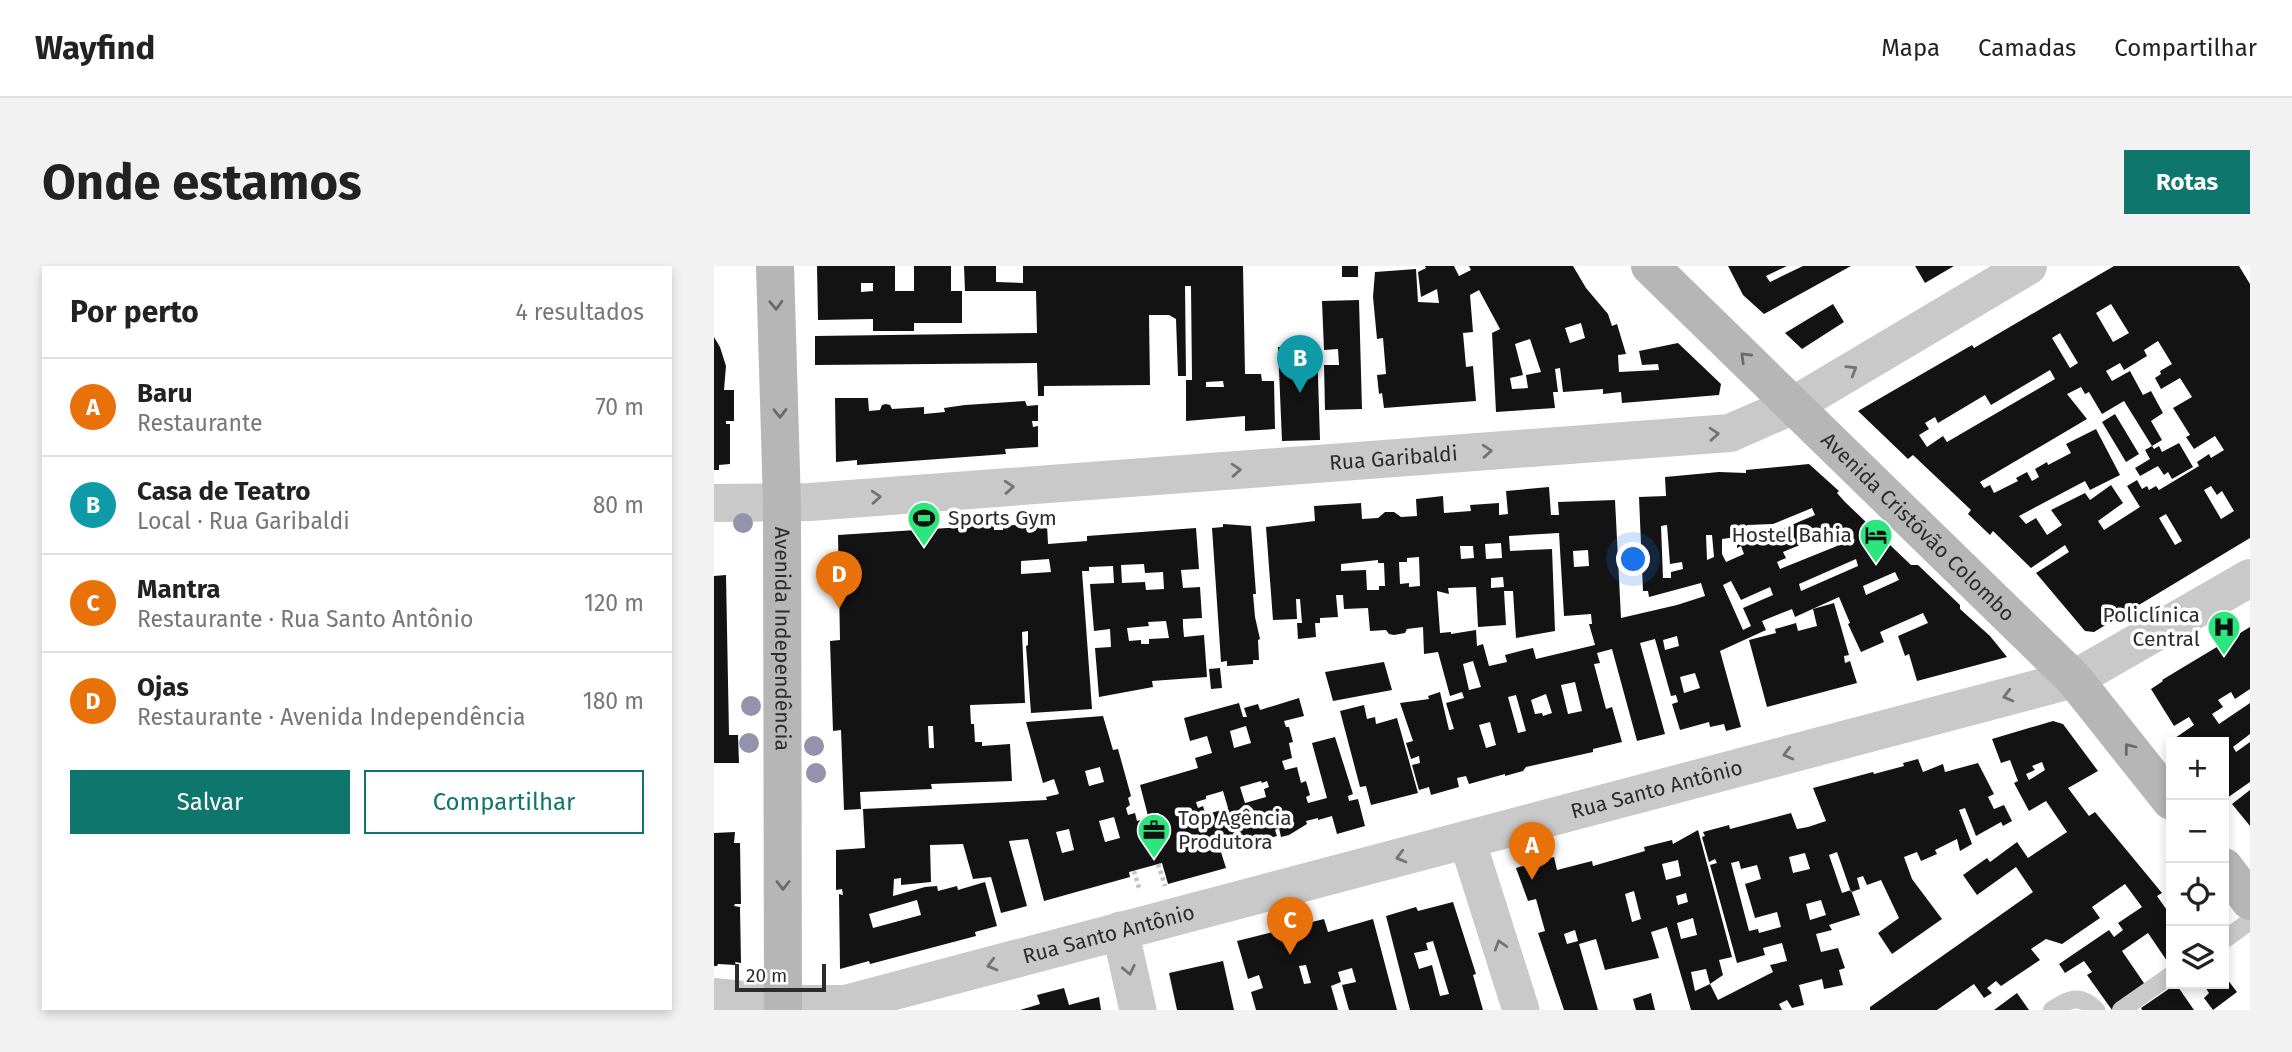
<!DOCTYPE html>
<html lang="pt">
<meta charset="utf-8">
<style>
body{margin:0;font-family:"Fira Sans",sans-serif;background:#f2f2f2;color:#222}
.controls{position:absolute;right:21px;bottom:21px;display:grid;overflow:hidden;border-radius:0px;box-shadow:0 4px 10px #0003}
.controls button{width:63px;height:63px;display:grid;place-items:center;padding:0;border:0;border-bottom:2px solid #e0e0e0;background:#fff;color:#222;font:35px sans-serif}
.scale{position:absolute;left:21px;bottom:18px;width:91px;box-sizing:border-box;padding-left:7px;border:4px solid #2c2c2c;border-top:0;font-size:19px;line-height:24px;white-space:nowrap;color:#2c2c2c;-webkit-text-stroke:5px #fff;paint-order:stroke}
.you{position:absolute;left:920px;top:294px;width:24px;height:24px;margin:-18px;border:5px solid #fff;border-radius:50%;background:#1a73e8;box-shadow:0 0 0 10px #1a73e833}
.badge{display:grid;place-items:center;width:46px;height:46px;border-radius:50%;background:#0f766e;color:#fff;font-size:23px;font-weight:700}
.pin{position:absolute;translate:-50% -58px;filter:drop-shadow(0 2px 4px #0008)}
.pin::after{content:'';position:absolute;top:37px;width:24px;height:21px;background:inherit;clip-path:polygon(0 0,100% 0,50% 100%)}
.list{margin:0;padding:0;list-style:none}
h2{display:flex;justify-content:space-between;align-items:center;height:91px;margin:0;padding:0 28px;font-size:30px}
h2 small{font-size:23px;font-weight:400;color:#767676}
.list li{display:grid;grid-template-columns:46px 1fr auto;gap:21px;align-items:center;box-sizing:border-box;height:98px;padding:0 28px;border-top:2px solid #e0e0e0}
.list b{display:block;font-size:26px;white-space:nowrap}
.list p{margin:0;font-size:23px;white-space:nowrap;color:#767676}
.list em{font-size:23px;font-style:normal;color:#767676}
.actions{display:flex;gap:14px;padding:21px 28px}
.actions a{flex:1;padding:16px 0;border:2px solid #0f766e;border-radius:0px;text-align:center;font-size:24px;color:#0f766e}
.actions .main{background:#0f766e;color:#fff}
.icon{flex:none;width:38px;height:38px;fill:none;stroke:currentColor;stroke-width:2;stroke-linecap:round;stroke-linejoin:round}
.map{position:relative;flex:none;width:1536px;height:744px;overflow:hidden;border-radius:0px}
header{display:flex;align-items:center;gap:42px;box-sizing:border-box;height:98px;padding:0 35px;background:#fff;border-bottom:2px solid #e0e0e0}
header strong{font-size:33px}
nav{display:flex;gap:38px;margin-inline-start:auto;font-size:24px}
.intro{display:flex;align-items:center;justify-content:space-between;box-sizing:border-box;height:168px;padding:0 42px}
h1{margin:0;font-size:49px}
.button{padding:18px 32px;border-radius:0px;background:#0f766e;color:#fff;font-size:24px;font-weight:700}
main{display:flex;gap:42px;padding:0 42px}
aside{flex:1;background:#fff;border-radius:0px;box-shadow:0 4px 10px #0003}
.map>svg:first-child{display:block}
.building{fill:#131313;fill-rule:evenodd}
.lines{fill:none;stroke-linecap:round;stroke-linejoin:round}
.path{stroke:#c3c3c3;stroke-width:4.5;stroke-dasharray:3.5 3.5;stroke-linecap:butt}
.service{stroke:#c9c9c9;stroke-width:18}
.minor{stroke:#c9c9c9;stroke-width:37}
.tertiary{stroke:#c9c9c9;stroke-width:38}
.secondary{stroke:#b6b6b6;stroke-width:38}
.tree{fill:#9493ab}
.oneway{stroke:#6a6a6a}
.oneway2{stroke:#737373}
.labels{text-anchor:middle;dominant-baseline:central;stroke-width:7;stroke-linejoin:round;paint-order:stroke}
.street-label{font-size:21px;fill:#2c2c2c;stroke:#fff}
.poi-label{font-size:21px;fill:#2c2c2c;stroke:#fff;text-anchor:start}
</style>
<header>
<strong>Wayfind</strong>
<nav><a>Mapa</a><a>Camadas</a><a>Compartilhar</a></nav>
</header>
<div class="intro"><h1>Onde estamos</h1><a class="button">Rotas</a></div>
<main>
<aside>
<h2>Por perto<small>4 resultados</small></h2>
<ul class="list">
<li><span class="badge" style="background:#e8710a">A</span><div><b>Baru</b><p>Restaurante</p></div><em>70 m</em></li>
<li><span class="badge" style="background:#0f9aa8">B</span><div><b>Casa de Teatro</b><p>Local · Rua Garibaldi</p></div><em>80 m</em></li>
<li><span class="badge" style="background:#e8710a">C</span><div><b>Mantra</b><p>Restaurante · Rua Santo Antônio</p></div><em>120 m</em></li>
<li><span class="badge" style="background:#e8710a">D</span><div><b>Ojas</b><p>Restaurante · Avenida Independência</p></div><em>180 m</em></li>
</ul>
<div class="actions"><a class="main">Salvar</a><a>Compartilhar</a></div>
</aside>
<div class="map">
<svg width="1536" height="744" viewBox="0 0 1536 744">
<rect width="100%" height="100%" fill="#fff"/>
<path class="building" d="M103 0H181V25H200V0H237V25H248V57H200V65H159V53L104 54ZM147 17H159V25L147 26Z
M250 0H282V16L309 17V0H529L531 108H547L548 115H560L561 163 531 165V150L472 155V114H478L477 20H471L472 110H464L462 53 455 49H435L436 119 330 120V130H324L323 97 101 99V70L323 67 322 25H251ZM509 115 510 121H492V116Z
M628 0H644V11H628Z
M711 0H740L745 10 757 4 755 0H859L872 22 894 48 898 60 903 58 912 88 904 89 905 106 945 104 944 98 928 99 925 85 964 77 1007 118 1005 129 908 137 907 126 889 128V123L849 126 846 102 841 103 844 126H839L841 142 782 146 778 67 786 63 765 24 756 29 759 66 749 67 752 101 759 100 762 135 670 142 668 127 665 128 663 109 672 108 669 72 663 73 659 31 661 6 702 3 704 36 725 37 723 23 707 31 704 6 712 2ZM867 57 871 72 856 77 851 62ZM816 73 827 106 812 109 814 122 798 123 796 112 809 109 801 78Z
M1014 0H1073L1052 10 1056 16 1089 0H1137L1050 48 1029 29Z
M1201 0H1240L1211 17Z
M1400 0H1525L1536 18V272L1380 366 1371 365 1322 307 1355 286 1351 279 1317 302 1279 265 1276 269 1254 248 1257 244 1199 189 1194 193 1144 145 1258 79 1260 82ZM1397 38 1415 67 1399 76 1382 47ZM1346 67 1364 97 1356 102 1338 72ZM1444 75 1458 98 1446 105 1447 108 1441 112 1447 123 1466 112 1478 131 1459 142 1476 169 1472 171 1480 183 1501 170 1510 184 1497 192 1495 188 1483 196 1485 200 1445 224 1442 220 1435 224 1433 220 1428 223 1423 214 1413 220 1426 241 1390 264 1384 255 1409 237 1397 219 1376 234 1371 227 1337 244 1348 259 1333 269 1322 252 1312 258 1305 250 1371 215 1376 224 1406 209 1382 163 1352 178 1357 187 1334 199 1333 196 1321 203 1325 211 1318 215 1313 206 1302 212 1304 215 1280 227 1276 219 1270 222 1266 216 1373 153 1353 128 1367 121 1371 128 1375 126 1388 148 1410 135 1438 180 1448 174 1437 155 1449 147 1437 125 1429 129 1416 105 1398 115 1392 105 1406 97 1410 104 1433 90 1430 84ZM1336 104 1341 113 1233 176 1229 170 1213 181 1205 169 1215 163 1211 157 1221 151 1224 157 1271 129 1277 139ZM1497 220 1503 229 1508 225 1520 245 1507 253 1490 224ZM1452 248 1468 275 1461 279 1445 252Z
M645 34 648 143 611 144 610 99H625L624 83 610 84 608 35Z
M1119 38 1130 56 1088 83 1071 67Z
M0 71 6 81 12 100 10 124H20V155H12V158H16V198L5 199V204H0Z
M603 79 606 174 568 175 564 81Z
M121 132H154L155 145 166 144 168 139 172 138 176 139 178 143 210 141V148L231 146 230 142 251 139 311 135 313 140 324 139V155H318L319 161 324 160V181L291 183 292 188 143 199V194L122 196Z
M1401 148 1425 188 1412 196 1388 156Z
M1465 177 1479 201 1458 213 1454 206 1450 209 1444 200 1426 210 1421 202 1436 193 1431 184 1438 180 1440 183 1445 180 1448 186Z
M1095 198 1125 225 1123 227 1131 236 1197 299H1204L1246 339V343L1276 370 1293 391 1203 415 1195 388 1191 390 1184 370 1214 357 1209 347 1166 366 1170 376 1147 386 1134 358 1136 357 1125 331 1081 351 1078 343 1048 355 1052 364 1006 385 1027 461 1012 465 1010 458 996 461 995 456 966 464 958 438 964 436 962 429 957 430 941 373 926 377 951 468 923 475 898 383 883 387 886 397 880 398 892 443 898 441 908 476 879 483V486L812 501 809 505 791 510V508L755 518 752 510 743 512 745 521 717 529 715 521 705 524 698 499 706 497 705 490 697 493 692 477 699 475 686 437 715 433 714 430 726 426 735 464 740 463 732 437 750 432 748 426 736 430 724 386 710 388 709 361 693 363 691 367 680 369 675 368 672 364 656 365 654 342 630 343 629 329H622L624 351 606 352V357H601L602 371 584 373 583 357H588L586 333H582L583 353 559 354 552 261 601 255 600 240 647 237 648 253 664 252 671 246H680L687 251 703 250 702 233 729 230 730 247 757 245 756 239 785 237V249L794 248 792 225 835 221 837 249H845L844 236 901 234 907 352 963 339 991 330 987 317 935 331 934 325H929L925 231 952 230 951 211 1005 206 1032 207V204ZM1098 242 1101 249 1033 278V259L1059 258ZM953 259 956 298 968 296 969 303 957 306V312H949L947 260ZM845 267 850 350 877 348 878 358H875L881 379 822 393 819 382 810 384 791 389 793 396 775 400 769 378 763 380 762 364 737 368V366L726 367 723 325 735 328 734 322 762 321 764 361 792 359 790 325H799L802 372 841 365 838 283 796 285 795 270ZM992 269H998L1000 291 993 294ZM1110 269 1112 275 1120 272 1123 280 1066 303 1063 296 1072 292 1069 286ZM1023 271V282L1027 280 1030 288 1012 296 1008 288V273ZM787 277 788 292 772 293 771 278ZM746 280H759L760 292 747 293ZM874 284 875 300 860 301 859 285ZM705 291 706 320 695 321V317L686 318 685 296H693V292ZM1142 293 1144 300 1087 325 1085 318ZM664 294V297H670L671 320H665V324H653L652 304 627 305V298ZM1181 306 1185 314 1152 329 1149 320ZM789 311 790 321 777 322V312ZM1017 315 1027 334 1056 321 1059 329 1029 342 1037 360 1029 364 1009 319ZM963 370 965 380 951 384 949 374ZM759 395 767 421 755 424 749 398ZM981 407 986 422 970 427 966 411ZM861 416 868 445 854 448 847 419ZM832 428 838 447 829 450 828 447 821 448 817 434ZM802 429 812 465 804 467 794 431ZM776 456 782 479 772 482 765 459Z
M322 257V260L333 259 334 278 373 275V270L482 262 485 303 467 304 469 322 486 321 488 352 469 353V360L470 371 490 369 493 411 438 415 439 421 385 431 381 382 397 381 396 363 380 365 376 318 400 317 399 300 375 301V305H368L378 443 317 447 312 380 314 379V365L308 366 311 437 256 439 257 458H260L261 476H268V480L296 478 298 515 217 518 218 523 146 526 147 543 130 544 127 464 119 465 116 375 126 374 124 269 280 259V264H289V260ZM335 293 337 306 307 308V295ZM430 298 431 307 449 306 450 323 432 324 431 316 408 317 407 299ZM452 355 455 372 435 373V378H427V374L415 375 413 362 435 360 434 356ZM214 460H219L220 482H215Z
M509 258 537 260 542 328H539L541 351 546 373 544 374 545 394H539V398L513 400V395L507 396 498 262 509 261Z
M12 309 15 469H24L25 497H0V310Z
M1120 337 1135 389 1130 390 1131 397 1136 395 1143 417 1053 441 1035 374 1062 367 1061 363 1082 357 1084 365 1103 360 1099 343Z
M1536 361V423L1521 433 1517 426 1504 434 1509 441 1498 448 1505 458 1536 437V468L1519 481 1522 486 1536 476V516L1513 532 1510 528V476H1464L1461 472 1480 459 1475 451 1460 460 1437 423 1449 415 1448 414Z
M670 396 678 424 619 435 611 406Z
M506 402 508 422 497 423 495 403Z
M585 432 590 450 570 455 572 461H575L579 476 575 477 578 492 568 495 571 504 583 501 587 517 592 515 596 529 592 531 594 537 613 532 598 477 621 471 639 528 634 530 635 535 644 533 651 560 623 568 618 550 604 554V552L592 555 593 558 575 569 567 571 565 562 561 564 563 570 507 586 512 602 454 618 448 597 415 606 416 611 330 635 314 573 295 575 313 640 287 647 277 611 259 613 249 578 216 579 217 616 187 619V612L180 613 179 630 211 621 223 620 224 625 243 620 244 624 271 616 283 660 261 666 262 670 156 698 155 695 126 703 125 628 129 629 128 623 122 624V584L151 582 149 543 333 534 332 531 345 528 340 513 329 517 312 456 389 450 399 484 404 483 417 530 414 532 416 539 412 542 414 549 421 547 423 555 435 551 442 574 451 571 449 562 445 564 442 554 446 553 445 547 434 550 426 519 484 502 481 492 498 487 493 470 476 475 470 452 525 437 529 451H533L530 442 544 438 546 444ZM532 460 537 477 520 482 516 465ZM386 501 390 516 375 520 371 505ZM547 515 548 517 553 515 555 521 550 523 552 531 531 537 526 521ZM509 525 514 542 497 547 499 558 489 560 487 551 492 550 489 540 484 542 482 536 492 533V530ZM400 551 406 572 391 576 385 555ZM355 563 360 584 348 587 342 566ZM203 634 207 649 159 662 155 648Z
M650 439 653 453 661 451 662 458 683 452 704 527 657 539 652 520 646 521 626 445Z
M1339 455 1349 458 1384 505 1354 522 1375 550 1381 546 1448 627 1443 630 1457 650V692L1453 695 1434 667 1408 685 1432 720 1398 744 1373 709 1378 706 1370 695 1351 707 1345 698 1395 664 1400 671 1409 664 1404 657 1428 641 1411 618 1378 641 1386 652 1348 678 1332 673 1317 683 1326 694 1287 720 1282 715 1273 722 1278 727 1270 732 1260 718 1223 744H1156V741L1319 626 1302 601 1263 629 1249 609 1273 592 1276 596 1303 576 1314 592 1353 566 1332 535 1315 545 1300 517 1304 515 1296 494 1287 497 1278 473ZM1328 496 1331 504 1315 514 1312 508 1321 504 1318 500Z
M1204 493 1209 506 1229 498 1231 506 1264 497 1280 528 1274 531 1280 543 1290 539 1298 555 1289 560 1287 556 1262 570 1251 542 1245 544 1258 578 1246 585 1243 573 1221 584 1223 588 1207 595 1203 586 1190 591 1198 613 1228 653 1178 688 1164 667 1185 652 1167 614 1153 619 1149 610 1143 612 1146 623 1137 626 1123 586 1115 589 1128 627 1137 624 1146 649 1115 659 1118 664 1102 668 1107 686 1124 682 1131 702 1125 704 1129 719 1110 723 1108 713 1085 719 1090 739 1078 742 1073 734 1065 738 1068 744H977L953 661 937 666 945 692 891 704 882 673 865 678 884 744H850L824 667 831 665 822 633 814 635 802 602 840 591 843 604 878 595 879 600 931 585 930 581 958 574 959 578 984 564 1018 691 1005 694 1009 709 996 718 992 703 977 706 981 725 996 718 1004 734 1059 706 1056 699 1073 695 1068 677 1049 682 1051 689 1023 697 996 599 1003 597 1001 593 995 596 988 571 991 570 989 566 1015 559 1016 563 1077 547 1083 563 1094 561 1112 555 1099 522 1159 506 1160 508 1190 500 1189 497ZM1091 587 1096 603 1079 607 1075 591ZM964 594 967 610 952 614 948 598ZM1025 595 1027 603 1043 599 1047 613 1031 618 1041 652 1063 646 1067 661 1045 667 1044 663 1035 665 1017 597ZM920 625 927 653 918 656 911 628ZM972 627 974 636 964 639 962 630ZM1107 634 1112 649 1096 654 1092 638ZM979 652 983 669 967 673 963 657ZM861 664 864 675 853 678 850 668Z
M1536 524V560L1518 538Z
M21 566 20 577H26L27 638H21L20 640 26 641 27 697 21 696 22 699 4 698 3 700H0V567Z
M739 636 762 708 759 709 769 744H696L672 650 702 641 704 645ZM719 675 735 728 726 730 718 699 705 703 700 687 714 684 712 677Z
M610 653 614 666 659 653 683 744H635L628 719 642 716 638 702 624 706 627 716 617 720 624 744H542L537 726 549 722 545 709 534 713 523 675ZM592 699 597 717 590 718 585 700Z
M509 695 520 744H463L455 707Z
M1510 709 1523 726 1499 744 1490 732 1495 727 1489 718H1510Z
M1462 718 1480 744H1428L1427 742Z
M350 722 355 739 385 731 387 744H306L326 738 323 729Z
M937 727 941 744H922L919 733Z
M1303 727 1315 744H1280Z"/>
<g class="lines">
<path class="path" d="M444 598 451 620
M420 605 426 625"/>
<path class="service" d="M1510 674 1536 655
M1338 744C1355 733 1366 727 1382 744
M1407 744 1457 709"/>
<path class="minor" d="M753 574 807 744
M406 664 424 744"/>
<g class="tertiary">
<path id="s1" d="M0 237 96 236 1016 167 1080 139 1314 0"/>
<path id="s2" d="M0 731 69 738H131L1360 413 1536 312"/>
</g>
<g class="secondary">
<path id="s3" d="M61 0 68 238 69 744"/>
<path id="s4" d="M936 0 1360 413 1457 535"/>
<path d="M1510 601 1536 635"/>
</g>
</g>
<g class="tree">
<circle cx="29" cy="257" r="10"/>
<circle cx="37" cy="440" r="10"/>
<circle cx="35" cy="477" r="10"/>
<circle cx="100" cy="480" r="10"/>
<circle cx="102" cy="507" r="10"/>
</g>
<defs><path id="oneway-chevron" d="M-2-3.5L2.5 0L-2 3.5" fill="none" stroke-width="1.6" stroke-linecap="round" stroke-linejoin="round" transform="scale(1.75)"/></defs>
<g class="oneway">
<use href="#oneway-chevron" transform="translate(62 39) rotate(88)"/>
<use href="#oneway-chevron" transform="translate(1031 91) rotate(-136)"/>
<use href="#oneway-chevron" transform="translate(66 147) rotate(89)"/>
<use href="#oneway-chevron" transform="translate(1415 482) rotate(-128)"/>
<use href="#oneway-chevron" transform="translate(69 619) rotate(90)"/>
</g>
<g class="oneway2">
<use href="#oneway-chevron" transform="translate(1138 104) rotate(-31)"/>
<use href="#oneway-chevron" transform="translate(1000 168) rotate(-4)"/>
<use href="#oneway-chevron" transform="translate(773 185) rotate(-4)"/>
<use href="#oneway-chevron" transform="translate(522 204) rotate(-4)"/>
<use href="#oneway-chevron" transform="translate(295 221) rotate(-4)"/>
<use href="#oneway-chevron" transform="translate(162 231) rotate(-4)"/>
<use href="#oneway-chevron" transform="translate(1294 430) rotate(165)"/>
<use href="#oneway-chevron" transform="translate(1074 488) rotate(165)"/>
<use href="#oneway-chevron" transform="translate(687 591) rotate(165)"/>
<use href="#oneway-chevron" transform="translate(786 679) rotate(-107)"/>
<use href="#oneway-chevron" transform="translate(278 699) rotate(165)"/>
<use href="#oneway-chevron" transform="translate(415 704) rotate(78)"/>
</g>
<defs>
<symbol id="stadium-pin" viewBox="-11 -11 22 30"><path d="M0 17L-7.5 6A9.5 9.5 0 1 1 7.5 6Z" fill="#2de57d" stroke="#fff"/><path d="M0-5a6.5 5 0 1 0 0 10a6.5 5 0 1 0 0-10ZM-3.5-1.8h7v3.6h-7Z" fill="#111"/></symbol>
<symbol id="hotel-pin" viewBox="-11 -11 22 30"><path d="M0 17L-7.5 6A9.5 9.5 0 1 1 7.5 6Z" fill="#2de57d" stroke="#fff"/><path d="M-6-4.5h1.5V1H6V5H4.5V3h-9V5H-6ZM-4 0a1.8 1.8 0 1 1 3.6 0ZM.5 0V-2.5h3Q6-2.5 6 0Z" fill="#111"/></symbol>
<symbol id="hospital-pin" viewBox="-11 -11 22 30"><path d="M0 17L-7.5 6A9.5 9.5 0 1 1 7.5 6Z" fill="#2de57d" stroke="#fff"/><path d="M-5-5h3v3.5h4V-5h3V5h-3V1.5h-4V5h-3Z" fill="#111"/></symbol>
<symbol id="office-pin" viewBox="-11 -11 22 30"><path d="M0 17L-7.5 6A9.5 9.5 0 1 1 7.5 6Z" fill="#2de57d" stroke="#fff"/><path d="M-6-3h4V-5.5h4V-3h4V5H-6ZM-1-4.5V-3h2v-1.5ZM-6 0V1H6V0Z" fill="#111"/></symbol>
</defs>
<g fill-rule="evenodd">
<use href="#stadium-pin" x="191" y="233" width="38" height="52"/>
<use href="#hotel-pin" x="1143" y="250" width="38" height="52"/>
<use href="#hospital-pin" x="1491" y="342" width="38" height="52"/>
<use href="#office-pin" x="421" y="545" width="38" height="52"/>
</g>
<g class="labels">
<g class="street-label">
<text stroke="none"><textPath href="#s1" startOffset="681">Rua Garibaldi</textPath></text>
<text stroke="none"><textPath href="#s4" startOffset="374">Avenida Cristóvão Colombo</textPath></text>
<text stroke="none"><textPath href="#s3" startOffset="373">Avenida Independência</textPath></text>
<text stroke="none"><textPath href="#s2" startOffset="971">Rua Santo Antônio</textPath></text>
<text stroke="none"><textPath href="#s2" startOffset="404">Rua Santo Antônio</textPath></text>
</g>
<g class="poi-label">
<text x="234" y="252">Sports Gym</text>
<text x="1138" y="269" text-anchor="end">Hostel Bahia</text>
<text x="1486" y="349" text-anchor="end">Policlínica<tspan x="1486" dy="24">Central</tspan></text>
<text x="464" y="552">Top Agência<tspan x="464" dy="24">Produtora</tspan></text>
</g>
</g>
</svg>
<div class="controls">
<button>+</button>
<button>−</button>
<button><svg class="icon" aria-label="locate" viewBox="0 0 24 24"><circle cx="12" cy="12" r="6"/><path d="M12 2v4M12 18v4M2 12h4M18 12h4"/></svg></button>
<button><svg class="icon" aria-label="layers" viewBox="0 0 24 24"><path d="M12 4l9 5-9 5-9-5zM3 14l9 5 9-5"/></svg></button>
</div>
<div class="scale">20 m</div>
<div class="you"></div>
<div class="pin badge" style="left:818px;top:614px;background:#e8710a">A</div>
<div class="pin badge" style="left:586px;top:127px;background:#0f9aa8">B</div>
<div class="pin badge" style="left:576px;top:689px;background:#e8710a">C</div>
<div class="pin badge" style="left:125px;top:343px;background:#e8710a">D</div>
</div>
</main>
